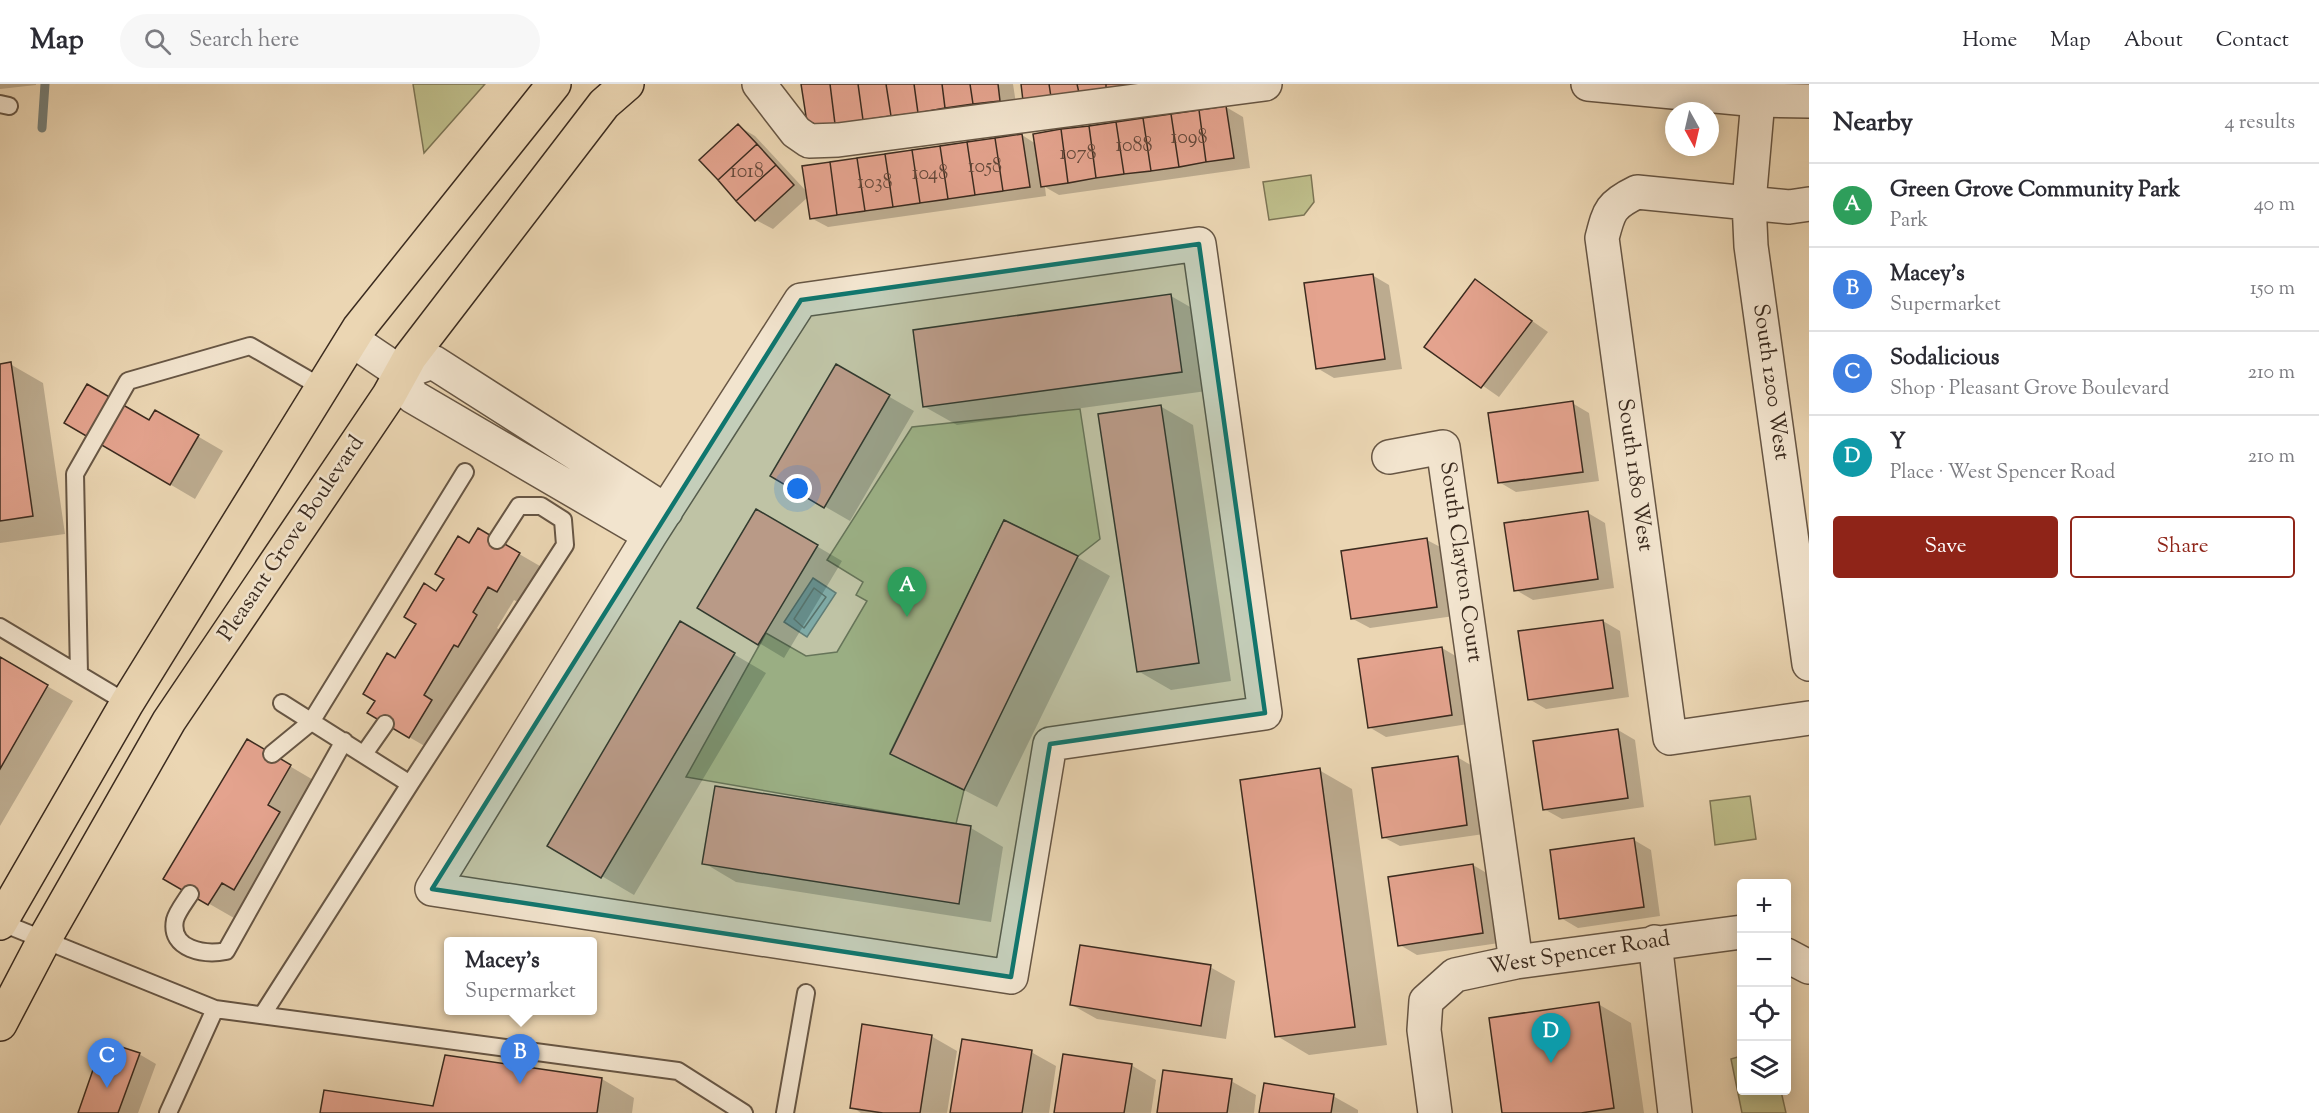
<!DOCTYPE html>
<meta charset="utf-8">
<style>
body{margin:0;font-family:"Sorts Mill Goudy",serif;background:#f7f7f7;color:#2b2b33}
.controls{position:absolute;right:18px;bottom:18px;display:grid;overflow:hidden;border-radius:6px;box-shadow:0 3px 15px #0003}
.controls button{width:54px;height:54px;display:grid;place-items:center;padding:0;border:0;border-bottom:2px solid #e1e1e2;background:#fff;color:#2b2b33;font:30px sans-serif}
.compass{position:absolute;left:1665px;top:18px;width:54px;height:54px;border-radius:50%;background:#fff;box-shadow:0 3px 15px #0003;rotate:172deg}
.you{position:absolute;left:798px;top:405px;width:21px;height:21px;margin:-15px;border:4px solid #fff;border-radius:50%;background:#1a73e8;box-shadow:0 0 0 9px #1a73e833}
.badge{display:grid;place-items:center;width:39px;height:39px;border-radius:50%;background:#8f2418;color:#fff;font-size:20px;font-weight:700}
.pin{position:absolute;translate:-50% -50px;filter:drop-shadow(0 2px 3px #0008)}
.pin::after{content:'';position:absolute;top:32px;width:21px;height:18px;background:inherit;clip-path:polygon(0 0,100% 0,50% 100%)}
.popup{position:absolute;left:444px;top:853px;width:153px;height:78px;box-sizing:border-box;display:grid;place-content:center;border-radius:6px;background:#fff;filter:drop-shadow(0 2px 4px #0005);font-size:20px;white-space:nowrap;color:#7c7c81}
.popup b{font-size:22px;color:#2b2b33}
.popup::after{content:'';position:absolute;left:50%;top:100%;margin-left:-12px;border:12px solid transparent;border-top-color:#fff}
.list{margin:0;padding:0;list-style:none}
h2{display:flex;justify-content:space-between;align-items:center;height:78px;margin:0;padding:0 24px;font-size:26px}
h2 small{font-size:20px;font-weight:400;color:#7c7c81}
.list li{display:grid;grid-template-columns:39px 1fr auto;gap:18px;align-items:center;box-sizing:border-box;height:84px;padding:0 24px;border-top:2px solid #e1e1e2}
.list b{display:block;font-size:22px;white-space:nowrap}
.list p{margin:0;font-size:20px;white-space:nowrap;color:#7c7c81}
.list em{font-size:20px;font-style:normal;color:#7c7c81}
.actions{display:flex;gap:12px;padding:18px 24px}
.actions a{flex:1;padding:14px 0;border:2px solid #8f2418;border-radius:6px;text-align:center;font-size:21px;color:#8f2418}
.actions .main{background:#8f2418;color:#fff}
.icon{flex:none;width:33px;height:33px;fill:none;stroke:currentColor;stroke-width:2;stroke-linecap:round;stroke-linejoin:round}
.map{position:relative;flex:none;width:1809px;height:1029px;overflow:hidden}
header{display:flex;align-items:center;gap:36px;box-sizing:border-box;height:84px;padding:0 30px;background:#fff;border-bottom:2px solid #e1e1e2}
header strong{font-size:28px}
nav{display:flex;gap:33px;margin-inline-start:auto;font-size:21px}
.search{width:420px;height:54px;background:#f7f7f7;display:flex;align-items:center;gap:15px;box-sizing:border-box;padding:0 21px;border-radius:33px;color:#7c7c81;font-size:22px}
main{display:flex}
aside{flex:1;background:#fff}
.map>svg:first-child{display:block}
.green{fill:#bdbc89;stroke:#7c7454;stroke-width:1.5}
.water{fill:#9bb7b5;stroke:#757f79;stroke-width:1.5}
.shadow{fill:#0003}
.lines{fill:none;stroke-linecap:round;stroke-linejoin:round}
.shore{stroke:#6b716a;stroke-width:1.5}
.stream{stroke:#757f79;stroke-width:9}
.building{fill:#e4a38e;stroke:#3b2b1f;stroke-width:1.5}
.service-casing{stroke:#675644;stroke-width:20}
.minor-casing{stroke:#675644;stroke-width:36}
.tertiary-casing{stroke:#675644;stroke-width:36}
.primary-casing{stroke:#3b2b1f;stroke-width:36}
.service{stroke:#f2e4ce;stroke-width:16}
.minor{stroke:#f2e4ce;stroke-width:33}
.tertiary{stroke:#f2e4ce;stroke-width:33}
.primary{stroke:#ebd6b3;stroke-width:33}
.marked{fill:#0f766e;fill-opacity:0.2;stroke:#0f766e;stroke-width:4.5;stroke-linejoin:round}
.labels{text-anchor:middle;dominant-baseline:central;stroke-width:5;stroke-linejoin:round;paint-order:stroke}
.number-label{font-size:20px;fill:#65493b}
.street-label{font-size:22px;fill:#3b2b1f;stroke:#f2e4ce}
</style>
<header>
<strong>Map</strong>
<div class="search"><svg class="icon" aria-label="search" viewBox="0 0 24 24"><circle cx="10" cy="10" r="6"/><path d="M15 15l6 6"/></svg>Search here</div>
<nav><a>Home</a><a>Map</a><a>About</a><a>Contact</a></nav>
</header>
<main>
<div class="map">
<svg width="1809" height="1029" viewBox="0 0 1809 1029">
<rect width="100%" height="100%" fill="#ebd6b3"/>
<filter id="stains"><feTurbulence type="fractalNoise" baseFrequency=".00333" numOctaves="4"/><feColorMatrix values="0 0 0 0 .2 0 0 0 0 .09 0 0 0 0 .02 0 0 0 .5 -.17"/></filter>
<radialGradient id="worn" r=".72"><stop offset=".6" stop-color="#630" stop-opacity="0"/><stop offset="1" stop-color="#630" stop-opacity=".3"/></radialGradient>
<path class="green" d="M413 0H485L424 69Z
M1311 91 1314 118 1304 131 1269 136 1263 98Z
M1080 325 1100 455 1078 472 1004 436 890 669 964 706 956 740 686 693 766 549 806 572 837 568 867 517 856 511 863 498 827 476 912 343Z
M1750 712 1756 755 1715 761 1710 717Z
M1741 972 1742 1006 1781 1007 1786 1029H1742L1731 975Z"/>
<path class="water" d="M813 494 836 509 807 553 784 538Z"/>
<path class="shadow" d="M0 0H36V1L0 5Z
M803 0H1013L1017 26 826 54Z
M1226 23 1243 33 1250 84 1059 111 1045 103 1046 112 828 143 811 134 808 113 773 145 756 136 738 42 755 52 807 108 1022 51 1036 60Z
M1372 191 1389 201 1402 285 1334 294 1317 284Z
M1475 197 1548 248 1499 313 1426 262Z
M1171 212 1204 231 1214 306 957 341 925 323Z
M10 280 43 299 65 450 0 459V281Z
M836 282 914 327 850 437 772 392Z
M1572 319 1589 329 1599 397 1516 408 1499 398Z
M1160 322 1193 341 1231 597 1171 606 1138 587Z
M156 328 223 367 195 415 66 339 149 338Z
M757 427 842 477 784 574 759 559Z
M1588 429 1605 439 1614 504 1533 516 1516 506Z
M478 446 545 485 523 521 514 516 497 544 501 547 483 577 480 575 448 627 435 668 409 653 396 575 436 508Z
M1427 456 1444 465 1454 532 1370 544 1353 535Z
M1077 473 1110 492 997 723 892 669Z
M1603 537 1620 547 1629 613 1546 625 1529 615Z
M713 558 766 589 634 811 549 761Z
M1442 564 1459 574 1468 640 1386 653 1369 643Z
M0 575 73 617 0 742Z
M1618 646 1635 656 1644 723 1562 735 1544 725Z
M247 657 315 697 292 736 305 744 259 819 247 812 234 834 166 795Z
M1457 673 1474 683 1484 750 1400 762 1383 753Z
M1319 686 1352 705 1387 961 1309 971 1277 952Z
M971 744 1003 763 991 838 736 798 704 779Z
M1634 756 1651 766 1660 832 1578 844 1561 834Z
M1473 781 1490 791 1499 859 1417 871 1400 861Z
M1210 883 1235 897 1226 955 1097 935 1072 921Z
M1598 920 1631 939 1644 1029H1504Z
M931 952 957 967 947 1029H861L852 1023Z
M1031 968 1056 982 1049 1029H952Z
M139 970 156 980 138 1029H79Z
M446 973 602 995 634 1014 632 1029H322L434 1024Z
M1131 981 1156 996 1151 1029H1055Z
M1231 997 1256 1011 1254 1029H1158Z
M1333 1012 1358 1026V1029H1261Z"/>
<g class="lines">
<path class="shore" d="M814 504 826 513 804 544 794 535Z"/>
<path class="stream" d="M42 44 45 0"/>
</g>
<path class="building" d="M801 0H830L835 40 808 45Z
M830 0H858L863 36 835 40Z
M858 0H886L891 32 863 36Z
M886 0H914L918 29 891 32Z
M914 0H942L945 24 918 29Z
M942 0H970L973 20 945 24Z
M970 0H998L1000 17 973 20Z
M1021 0H1049L1051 13 1023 17Z
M1049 0H1077L1079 9 1051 13Z
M1077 0H1106V5L1079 9Z
M1106 0H1133L1134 1 1106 5Z
M1226 22 1234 74 1206 78 1199 26Z
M1199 26 1206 78 1179 83 1171 30Z
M1171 30 1179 83 1151 87 1143 34Z
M1143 34 1151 87 1124 90 1116 38Z
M1116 38 1124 90 1096 94 1089 42Z
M738 40 757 60 718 96 699 76Z
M1089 42 1096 94 1068 99 1061 45Z
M1061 45 1068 99 1041 103 1033 50Z
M1022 50 1030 103 1003 107 995 54Z
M995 54 1003 107 975 111 967 58Z
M967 58 975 111 948 115 940 62Z
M757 60 776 81 736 117 718 96Z
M940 62 948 115 920 119 912 66Z
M912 66 920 119 893 123 885 70Z
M885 70 893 123 865 127 857 74Z
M857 74 865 127 837 131 830 78Z
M830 78 837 131 810 135 802 82Z
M776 81 794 101 755 137 736 117Z
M1373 190 1385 275 1316 285 1304 199Z
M1475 195 1532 237 1481 304 1424 263Z
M1171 210 1182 288 923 323 913 246Z
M11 278 33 432 0 437V280Z
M836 280 890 311 824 424 770 392Z
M87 300 149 336 155 326 199 351 170 401 64 339Z
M1573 317 1583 388 1498 399 1488 329Z
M1161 321 1199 579 1137 588 1098 330Z
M756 425 818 461 758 561 697 524Z
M1588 427 1598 495 1514 507 1504 439Z
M1004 436 1078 472 964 706 890 670Z
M478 444 520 469 497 508 488 503 473 528 477 531 458 563 454 561 424 611 432 616 409 654 367 629 375 617 363 610 387 569 395 574 416 540 404 533 424 499 436 507 444 495 435 490 458 452 469 459Z
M1427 454 1437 523 1351 535 1341 467Z
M1603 536 1613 604 1528 616 1518 547Z
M680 537 735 569 601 794 547 762Z
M1442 563 1452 631 1368 644 1358 575Z
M0 573 48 601 0 685Z
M1618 645 1628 714 1543 726 1533 657Z
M247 655 291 681 268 721 280 728 234 806 222 799 208 821 163 795Z
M1458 672 1467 741 1382 754 1372 684Z
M1320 684 1355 943 1275 953 1240 696Z
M715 702 971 742 959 820 702 780Z
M1634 754 1644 823 1559 835 1550 766Z
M1473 780 1483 849 1398 862 1388 793Z
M1080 861 1211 881 1201 942 1070 921Z
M1599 918 1614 1024 1581 1029H1502L1489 934Z
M862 940 932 951 920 1029H883L850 1024Z
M962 955 1032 966 1022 1029H950Z
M103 957 140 969 118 1029H78Z
M1063 970 1132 980 1124 1029H1054Z
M445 971 602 994 597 1029H320L324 1006 433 1022Z
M1163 986 1232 995 1227 1029H1157Z
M1264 999 1334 1010 1331 1029H1259Z"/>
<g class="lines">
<defs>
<path id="service" d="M0 20 9 22
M0 543 127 619
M79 590 75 390 128 297 250 262 321 303
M272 670 311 638 465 388
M364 670 385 640
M410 700 565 461 563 436 541 422H519L497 456
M190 810C185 818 177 828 175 836 169 866 205 871 226 867L344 657
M0 838 215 925 168 1029
M215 925 678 987 744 1029
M263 930 410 700 282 619
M785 1029 806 909"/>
<path id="minor" d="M759 0 796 48 809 57 838 56 1265 0
M1758 16 1749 118 1751 162 1809 580
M1809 120 1789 123 1637 108C1610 121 1609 127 1602 154L1670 654 1809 634
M1199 160 1265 629 1050 660 1011 893 432 805 650 451 801 216Z
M352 256 401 289 412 312 650 451
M401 289 433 278 666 427
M1389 373 1443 363 1516 878
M1655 858 1675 1029
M1786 871 1809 883
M1435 1029 1424 946 1426 917 1455 891 1516 878 1742 848"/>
<path id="tertiary" d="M1588 0 1758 16 1809 17"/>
<path id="primary" d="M0 839 127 619 359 244 554 0
M0 940 44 856 169 637 389 311 410 273 604 20 627 0"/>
</defs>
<use href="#service" class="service-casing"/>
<use href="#minor" class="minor-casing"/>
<use href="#tertiary" class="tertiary-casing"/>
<use href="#primary" class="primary-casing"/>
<use href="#service" class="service"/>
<use href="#minor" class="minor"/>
<use href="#tertiary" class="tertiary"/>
<use href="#primary" class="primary"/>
</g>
<path class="marked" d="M1199 160 1265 629 1050 660 1011 893 432 805 801 216Z"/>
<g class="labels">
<g class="number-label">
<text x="1189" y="54">1098</text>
<text x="1134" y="62">1088</text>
<text x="1078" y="70">1078</text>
<text x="985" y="83">1058</text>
<text x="747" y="88">1018</text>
<text x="930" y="90">1048</text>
<text x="875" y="99">1038</text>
</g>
<g class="street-label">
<text transform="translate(1770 298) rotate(82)">South 1200 West</text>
<text transform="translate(1634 391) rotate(82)">South 1180 West</text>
<text transform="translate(292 455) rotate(-56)">Pleasant Grove Boulevard</text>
<text transform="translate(1460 478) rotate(82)">South Clayton Court</text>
<text transform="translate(1579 870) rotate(-9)">West Spencer Road</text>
</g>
</g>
<rect width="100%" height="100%" filter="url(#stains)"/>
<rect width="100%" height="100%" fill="url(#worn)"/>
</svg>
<div class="controls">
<button>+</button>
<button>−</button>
<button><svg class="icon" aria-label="locate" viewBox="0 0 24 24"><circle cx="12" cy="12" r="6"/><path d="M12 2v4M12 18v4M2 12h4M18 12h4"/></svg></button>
<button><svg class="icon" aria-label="layers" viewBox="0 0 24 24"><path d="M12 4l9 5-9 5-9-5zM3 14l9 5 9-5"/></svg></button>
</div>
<svg class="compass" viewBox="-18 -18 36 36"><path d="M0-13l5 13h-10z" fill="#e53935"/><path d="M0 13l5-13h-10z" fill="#7c7c81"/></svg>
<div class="you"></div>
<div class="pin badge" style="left:907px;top:533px;background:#2e9e5b">A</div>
<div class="pin badge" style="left:520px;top:1000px;background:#3f7fe0">B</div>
<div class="popup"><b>Macey's</b>Supermarket</div>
<div class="pin badge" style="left:107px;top:1004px;background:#3f7fe0">C</div>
<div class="pin badge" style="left:1551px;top:979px;background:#0f9aa8">D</div>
</div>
<aside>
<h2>Nearby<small>4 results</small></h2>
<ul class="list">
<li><span class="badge" style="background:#2e9e5b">A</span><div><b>Green Grove Community Park</b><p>Park</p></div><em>40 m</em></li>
<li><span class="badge" style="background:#3f7fe0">B</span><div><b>Macey's</b><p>Supermarket</p></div><em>150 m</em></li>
<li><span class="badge" style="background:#3f7fe0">C</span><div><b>Sodalicious</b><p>Shop · Pleasant Grove Boulevard</p></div><em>210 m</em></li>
<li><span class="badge" style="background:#0f9aa8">D</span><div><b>Y</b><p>Place · West Spencer Road</p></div><em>210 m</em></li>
</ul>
<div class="actions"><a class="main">Save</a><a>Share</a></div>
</aside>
</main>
